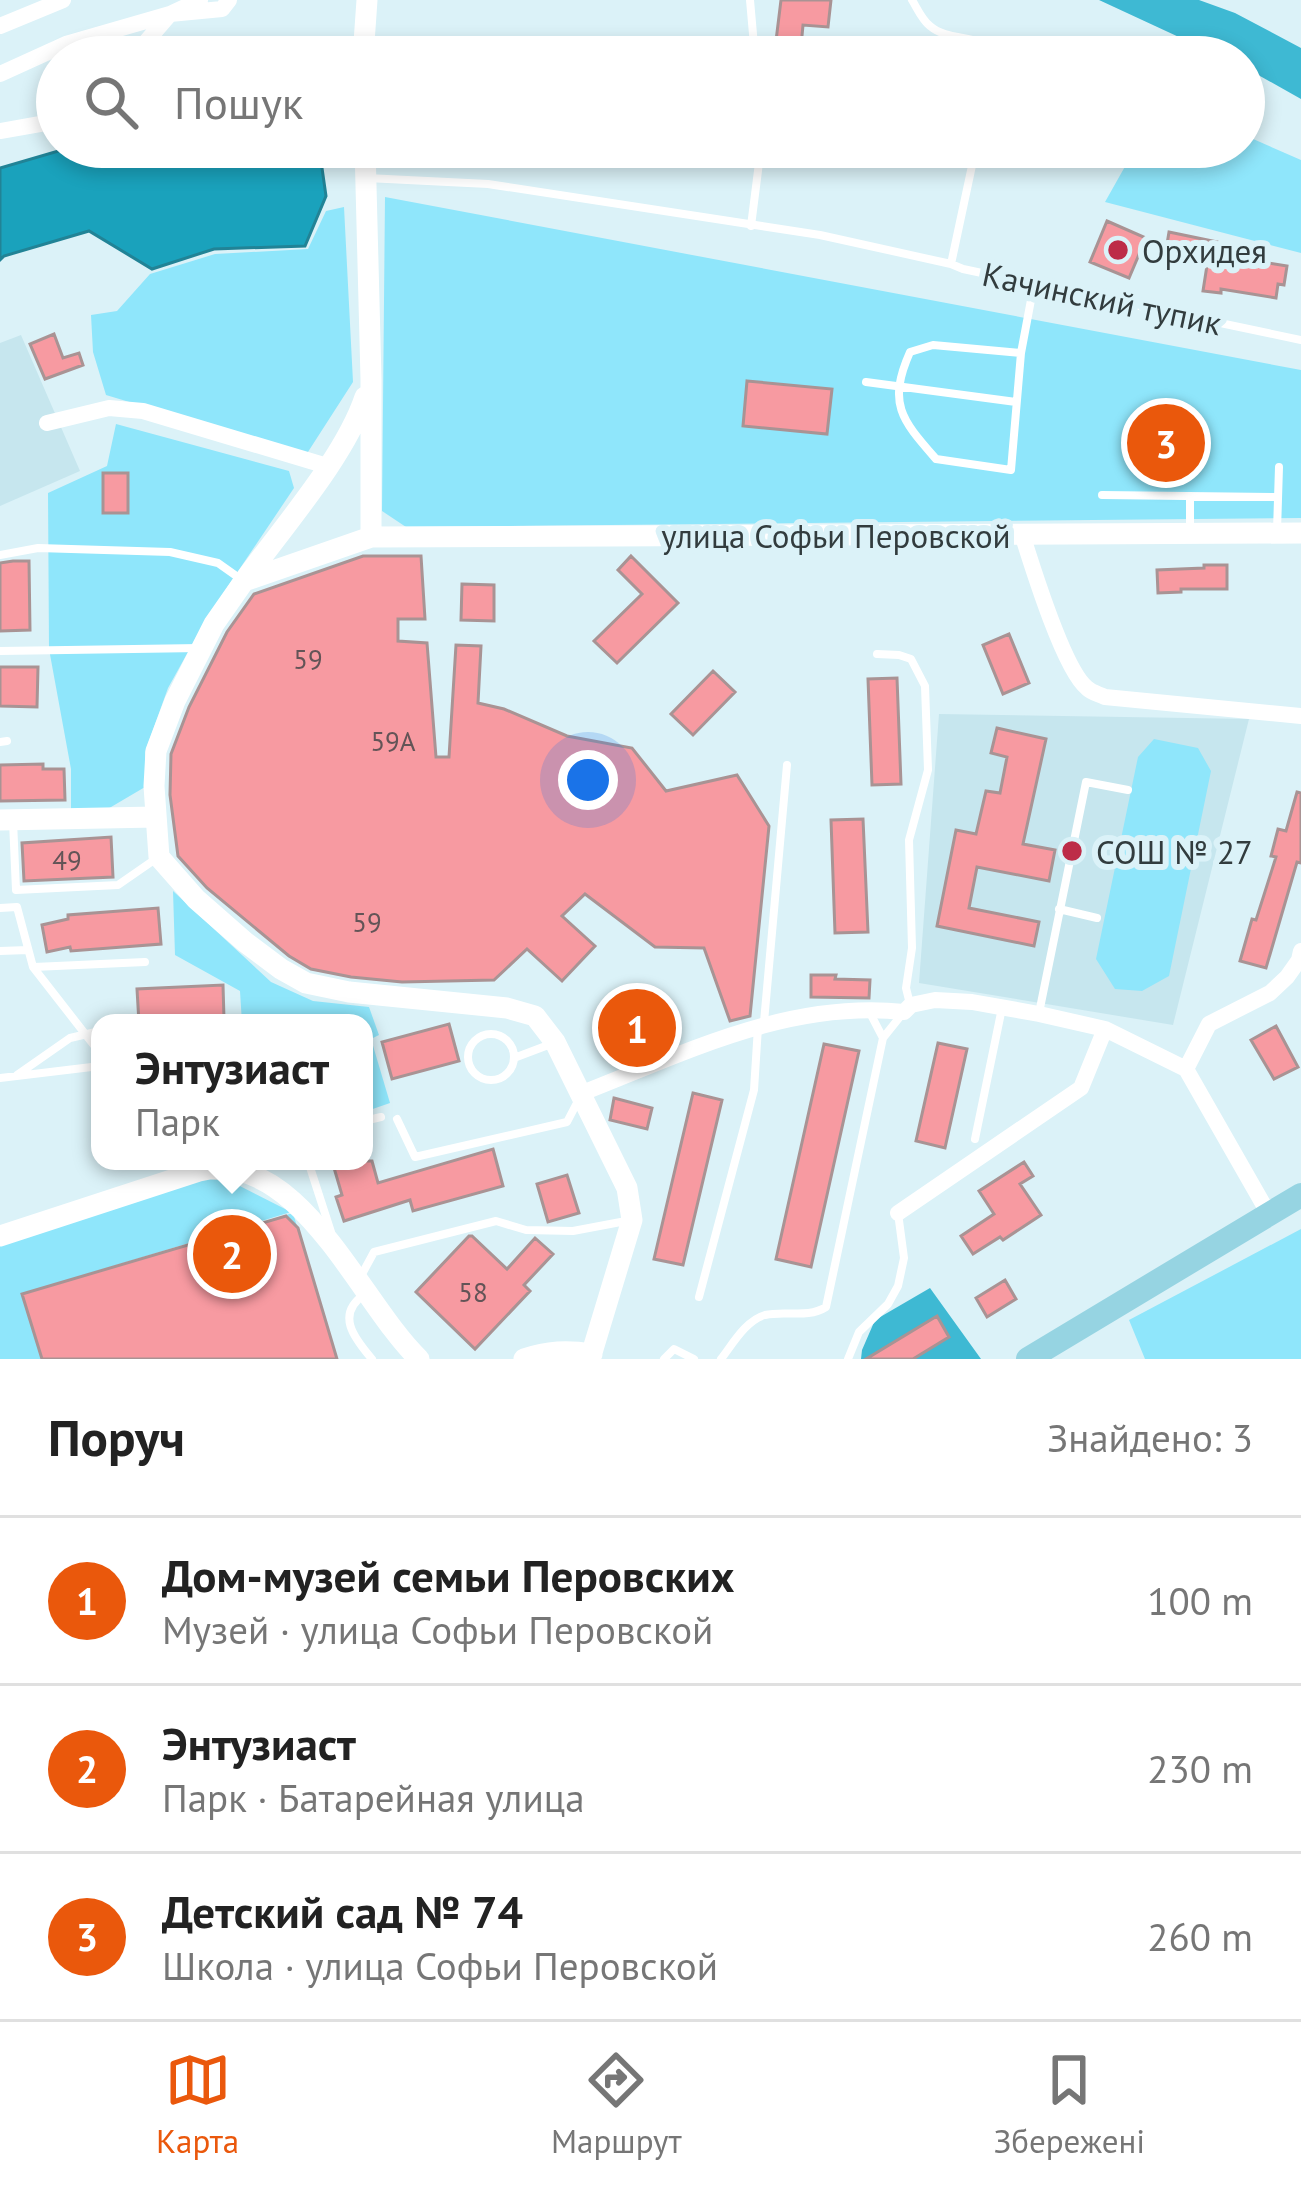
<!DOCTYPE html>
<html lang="uk">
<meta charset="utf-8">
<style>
body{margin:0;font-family:"PT Sans",sans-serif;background:#f6f6f6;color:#222}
.you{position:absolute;left:588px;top:780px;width:42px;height:42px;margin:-30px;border:9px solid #fff;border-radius:50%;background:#1a73e8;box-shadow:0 0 0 18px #1a73e833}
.badge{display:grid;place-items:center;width:78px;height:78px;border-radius:50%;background:#ea580c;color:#fff;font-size:39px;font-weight:700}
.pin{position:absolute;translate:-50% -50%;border:6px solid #fff;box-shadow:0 3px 12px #0006}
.popup{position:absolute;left:91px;top:1014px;width:282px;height:156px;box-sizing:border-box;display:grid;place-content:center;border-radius:24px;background:#fff;filter:drop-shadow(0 3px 9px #0005);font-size:39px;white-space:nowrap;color:#767676}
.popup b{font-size:45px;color:#222}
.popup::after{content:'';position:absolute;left:50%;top:100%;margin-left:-24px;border:24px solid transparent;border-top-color:#fff}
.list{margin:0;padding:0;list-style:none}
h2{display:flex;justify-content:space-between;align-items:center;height:156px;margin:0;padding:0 48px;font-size:51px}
h2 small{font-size:39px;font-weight:400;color:#767676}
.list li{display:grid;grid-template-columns:78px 1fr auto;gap:36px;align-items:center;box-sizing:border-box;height:168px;padding:0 48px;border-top:3px solid #e0e0e0}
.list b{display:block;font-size:45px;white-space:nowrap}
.list p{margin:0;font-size:39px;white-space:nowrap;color:#767676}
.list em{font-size:39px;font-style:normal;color:#767676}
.icon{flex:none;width:66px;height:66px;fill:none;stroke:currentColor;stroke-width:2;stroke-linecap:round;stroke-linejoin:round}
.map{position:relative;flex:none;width:1301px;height:1359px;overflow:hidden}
.search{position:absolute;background:#fff;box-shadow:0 6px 18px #0003;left:36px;right:36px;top:36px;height:132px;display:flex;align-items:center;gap:30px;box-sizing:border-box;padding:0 42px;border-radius:66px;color:#767676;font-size:45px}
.sheet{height:660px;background:#fff}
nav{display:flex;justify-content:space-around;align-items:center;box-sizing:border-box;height:168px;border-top:3px solid #e0e0e0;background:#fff;font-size:33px;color:#767676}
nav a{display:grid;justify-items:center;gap:6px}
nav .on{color:#ea580c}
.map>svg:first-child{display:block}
.built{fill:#c6e6ee}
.green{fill:#8fe6fb}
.forest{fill:#3eb9d3}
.water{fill:#1aa2bc;stroke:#218396;stroke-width:3}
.building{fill:#f79aa1;stroke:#a99394;stroke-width:3}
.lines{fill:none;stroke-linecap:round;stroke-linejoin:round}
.service{stroke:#fff;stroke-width:8}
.minor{stroke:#fff;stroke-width:16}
.tertiary{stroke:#fff;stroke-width:21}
.primary{stroke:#96d4e2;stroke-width:24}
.poi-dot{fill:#bd2c48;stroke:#dbf2f8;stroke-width:4.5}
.labels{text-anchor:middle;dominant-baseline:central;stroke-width:12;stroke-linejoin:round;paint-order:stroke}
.number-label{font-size:27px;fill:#635457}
.poi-label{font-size:33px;fill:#323c3e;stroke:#dbf2f8;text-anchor:start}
.street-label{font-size:33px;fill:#323c3e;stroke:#dbf2f8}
</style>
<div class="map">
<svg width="1301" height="1359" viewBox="0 0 1301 1359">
<rect width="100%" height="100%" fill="#dbf2f8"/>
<path class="built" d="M21 335 80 471 0 506V343Z
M939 714 1249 719 1173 1025 919 983Z"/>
<path class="green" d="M1244 135 1301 160V253L1105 202 1136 147H1244Z
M385 197 1301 370V518L406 527 382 511Z
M344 207 353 382 306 455 106 395 93 352 91 315 117 311 150 274 215 254 308 249 326 211Z
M116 424 289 471 294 488 208 616 168 688 145 752V787L106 810H71V769L49 649 48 493 107 466Z
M1154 739 1198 748 1211 771 1169 976 1142 991 1115 989 1096 959 1138 757Z
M173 891 271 982 313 1001 369 1007 379 1035 371 1039 390 1103 364 1112V1023H242L240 991 175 955Z
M194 1177 232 1182 291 1212 21 1294 293 1213 337 1359H0V1241Z
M1301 1229V1359H1145L1129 1320Z"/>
<path class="forest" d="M1099 0H1199L1235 13 1301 48V99L1244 67V57H1222Z
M930 1288 981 1359H861L862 1350 875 1320Z"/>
<path class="water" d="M72 147H319L326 196 305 246 214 249 152 269 89 231 4 256 0 260V168Z"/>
<path class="building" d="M781 0H831L828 27 803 25 800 57H774Z
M1107 221 1146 238 1129 278 1090 262Z
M1169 232 1217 242 1215 254 1287 266 1284 285 1278 284 1276 298 1221 289V293L1203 291 1208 259 1166 250Z
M54 334 63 358 79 353 83 365 45 379 30 344Z
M747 381 832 389 827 434 743 426Z
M103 473H128V513H103Z
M363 556H421L425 619H398V641L427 643 436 757H449L456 645 481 646 478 703 504 709 567 736 632 748 666 791 737 775 769 826 750 1016 730 1021 704 948 655 947 585 894 562 916 595 946 562 981 527 949 494 980 402 982 351 977 311 969 289 956 207 888 178 856 170 795 171 754 189 707 227 632 254 594Z
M631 556 678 603 617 663 594 641 642 594 618 570Z
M13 561H29L30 630 0 631V563Z
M1204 565H1227V589H1181V592L1158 593 1157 570 1204 568Z
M462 584 494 585V621L461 620Z
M1009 634 1029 683 1003 694 983 645Z
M0 667H38L37 707 0 706Z
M713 671 735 692 693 735 671 714Z
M897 678 901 784 872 785 868 679Z
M997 728 1046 739 1023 844 1055 850 1049 881 977 867 969 908 1039 922 1034 946 937 926 956 830 976 834 986 791 1000 793 1007 757 991 753Z
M43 764V769H64L65 800 0 801V765Z
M1297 792 1301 793V863L1297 862 1266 968 1240 961 1252 919 1256 920 1276 857 1271 856 1278 829 1286 831Z
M863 819 868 932 835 933 831 820Z
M111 837 113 877 24 881 22 843Z
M158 908 161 944 71 951 70 947 47 952 42 925 68 919V915Z
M811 975H836L835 979 870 980 869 998 811 997Z
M223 985 224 1019 139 1023 137 989Z
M449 1024 459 1061 392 1079 382 1042Z
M1276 1026 1298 1067 1274 1079 1251 1040Z
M938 1043 967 1049 945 1148 916 1141Z
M824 1044 859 1051 811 1267 776 1259Z
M693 1093 722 1100 683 1265 654 1259Z
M614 1098 652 1108 647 1129 610 1120Z
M493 1149 503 1186 413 1211 410 1200 344 1221 336 1197 342 1195 332 1161H372L378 1183Z
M1024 1162 1033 1176 1020 1184 1041 1215 1003 1240 1000 1237 973 1254 961 1236 994 1214 979 1191Z
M567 1175 579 1213 548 1222 537 1184Z
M286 1216 298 1228 337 1359H42L22 1294Z
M469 1236H472L507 1269 535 1238 553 1254 524 1285 530 1291 475 1349 416 1292Z
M1005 1280 1016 1299 987 1317 976 1298Z
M937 1316 949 1337 913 1359H866Z"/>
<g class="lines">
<path class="service" d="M750 0 755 57
M912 0C917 8 922 20 930 26 951 44 985 31 992 57
M976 147 951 264 963 269 1301 340
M367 178 488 184 820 235 951 264
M751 226 761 147
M1021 353 933 345 910 352C887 404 902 420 936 459L1011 470 1021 353 1034 284
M866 382 1016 402
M1102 495 1278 497
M1190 530V496
M1277 531 1279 467
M0 555 38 548 170 552 218 563 242 580
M0 651 200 648
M877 654 899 655 911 659 925 686 928 770 909 840 912 948 906 988 910 1004
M0 742 7 741
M13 821 16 890 118 885 157 858
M0 908 17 907 33 967 100 1053
M1059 909 1097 918
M0 951 28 950
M34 967 145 962
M870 1013 883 1038
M1039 1013 1086 782 1128 790
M764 1022 787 765
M468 1057a23 23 0 1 1 46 0a23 23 0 1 1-46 0Z
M514 1058 551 1044
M17 1075 70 1038 100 1031
M0 1078 100 1066
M397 1119 415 1157 567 1122 579 1099
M364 1121 381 1117
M975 1139 1002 1008
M308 1161 331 1232
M361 1276 374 1252 496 1221 526 1230 573 1231 626 1221
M365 1294C335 1314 354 1338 372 1359
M699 1297 754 1090 758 1027
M664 1359 674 1349 694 1359
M721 1359C732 1345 746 1320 765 1315 786 1310 807 1319 826 1307L883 1038 903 1013
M848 1359 859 1332 888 1304 898 1286 904 1258 898 1213"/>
<path class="minor" d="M0 26 63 0
M133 57 170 14 222 9 229 0
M306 57 322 53 337 57
M0 74 66 44 170 14 200 0
M0 131 57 121
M47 423 109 408 143 411 327 466
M1022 534C1032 566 1064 670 1087 688 1092 693 1099 694 1105 697L1301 716
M1186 1069 1209 1024 1270 993 1287 977 1299 960 1301 951
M582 1093C687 1052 789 1000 904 1012L911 1005 935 1000 972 1002 1039 1014 1105 1029 1186 1069 1270 1216
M898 1213 1081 1088 1105 1029"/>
<path class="tertiary" d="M363 57 367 0
M365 147 371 379V537
M244 581C282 528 345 457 365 397
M0 820 156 817
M0 1236 199 1171C299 1147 360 1303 419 1359
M524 1359C548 1351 567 1350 592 1354
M590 1359 632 1220 627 1188 555 1042 535 1016 507 1008 349 992 306 983 281 969 245 942 196 899 159 857 154 786 156 751 175 701 214 624 244 581 371 537 1301 533"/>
<path class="primary" d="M1028 1359 1301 1195"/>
</g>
<g class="poi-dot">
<circle cx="1118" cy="250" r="12"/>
<circle cx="1072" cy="851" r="12"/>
</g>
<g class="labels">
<g class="number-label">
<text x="308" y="659">59</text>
<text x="393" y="741">59А</text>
<text x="67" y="860">49</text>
<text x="367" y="922">59</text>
<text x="473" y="1292">58</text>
</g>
<g class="poi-label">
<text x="1142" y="250">Орхидея</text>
<text x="1096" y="851">СОШ № 27</text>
</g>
<g class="street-label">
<text transform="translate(1102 298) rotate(12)">Качинский тупик</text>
<text x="836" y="535">улица Софьи Перовской</text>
</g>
</g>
</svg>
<div class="you"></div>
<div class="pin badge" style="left:637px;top:1028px">1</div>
<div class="pin badge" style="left:232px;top:1254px">2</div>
<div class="popup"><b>Энтузиаст</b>Парк</div>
<div class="pin badge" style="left:1166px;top:443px">3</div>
<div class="search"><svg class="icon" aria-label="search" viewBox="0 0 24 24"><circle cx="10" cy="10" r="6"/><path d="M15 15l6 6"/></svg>Пошук</div>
</div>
<section class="sheet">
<h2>Поруч<small>Знайдено: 3</small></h2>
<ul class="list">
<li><span class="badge">1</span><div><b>Дом-музей семьи Перовских</b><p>Музей · улица Софьи Перовской</p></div><em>100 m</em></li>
<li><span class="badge">2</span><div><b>Энтузиаст</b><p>Парк · Батарейная улица</p></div><em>230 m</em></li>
<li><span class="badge">3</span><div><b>Детский сад № 74</b><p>Школа · улица Софьи Перовской</p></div><em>260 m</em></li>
</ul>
</section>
<nav>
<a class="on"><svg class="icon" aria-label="map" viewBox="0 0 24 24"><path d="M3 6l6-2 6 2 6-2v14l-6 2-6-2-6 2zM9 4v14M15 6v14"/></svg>Карта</a>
<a><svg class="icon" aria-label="directions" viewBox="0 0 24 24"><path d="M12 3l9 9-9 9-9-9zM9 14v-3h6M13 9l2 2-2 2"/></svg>Маршрут</a>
<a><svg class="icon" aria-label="saved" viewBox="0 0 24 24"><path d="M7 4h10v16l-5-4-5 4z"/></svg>Збережені</a>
</nav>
